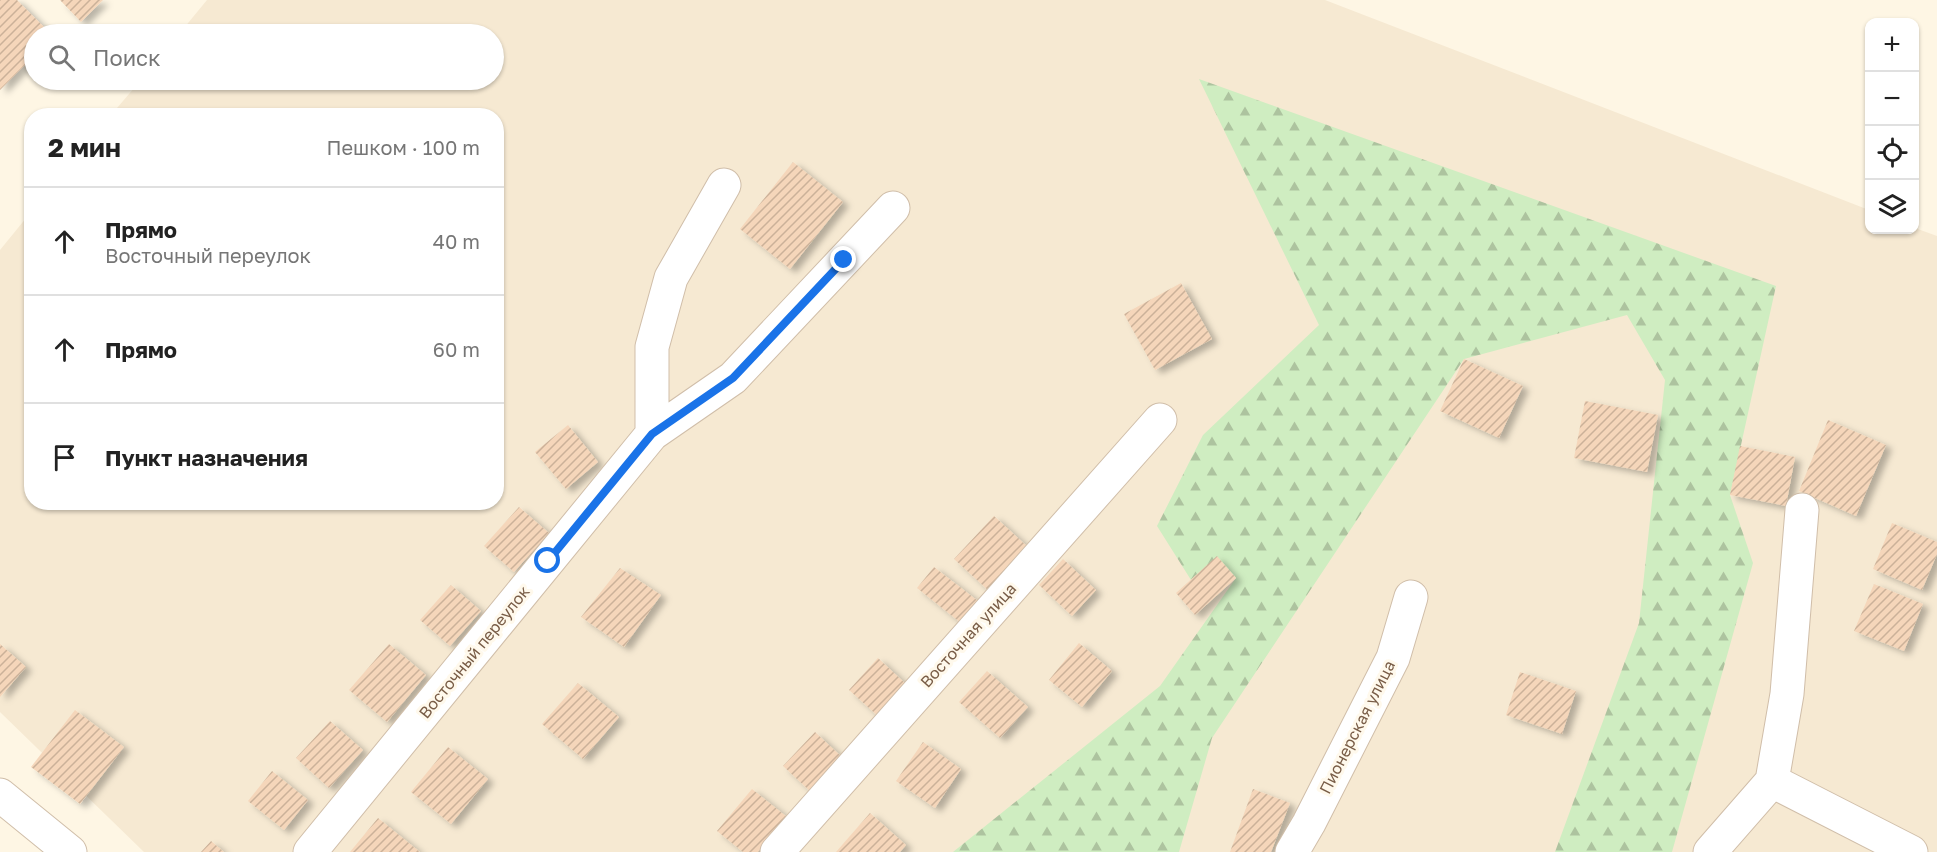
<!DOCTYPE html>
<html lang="ru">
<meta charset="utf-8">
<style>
body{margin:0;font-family:"Golos Text",sans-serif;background:#f2f2f2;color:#222}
.controls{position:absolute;right:18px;top:18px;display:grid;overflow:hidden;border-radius:12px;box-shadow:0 2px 4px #0004}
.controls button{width:54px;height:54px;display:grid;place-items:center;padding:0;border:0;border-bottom:2px solid #e0e0e0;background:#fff;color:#222;font:30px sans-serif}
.stop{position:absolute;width:18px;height:18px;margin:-14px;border:4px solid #1a73e8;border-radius:50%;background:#fff}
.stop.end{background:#1a73e8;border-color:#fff;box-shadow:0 2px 6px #0008}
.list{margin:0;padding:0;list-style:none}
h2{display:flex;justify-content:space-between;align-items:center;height:78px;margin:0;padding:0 24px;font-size:26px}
h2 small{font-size:20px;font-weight:400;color:#767676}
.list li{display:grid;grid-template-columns:39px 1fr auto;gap:18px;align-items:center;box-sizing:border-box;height:108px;padding:0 24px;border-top:2px solid #e0e0e0}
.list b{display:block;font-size:22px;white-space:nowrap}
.list p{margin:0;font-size:20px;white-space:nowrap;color:#767676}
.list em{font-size:20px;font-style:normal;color:#767676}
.icon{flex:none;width:33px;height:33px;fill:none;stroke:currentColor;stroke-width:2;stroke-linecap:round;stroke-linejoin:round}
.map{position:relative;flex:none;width:1937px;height:852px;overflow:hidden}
.search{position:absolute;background:#fff;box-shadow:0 2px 4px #0004;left:24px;top:24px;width:480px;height:66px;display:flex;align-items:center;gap:15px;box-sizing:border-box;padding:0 21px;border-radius:33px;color:#767676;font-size:22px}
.panel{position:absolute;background:#fff;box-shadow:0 2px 4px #0004;left:24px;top:108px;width:480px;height:402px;border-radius:24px}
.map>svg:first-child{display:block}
.residential{fill:#f6e9d2}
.forest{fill:url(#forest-firs)}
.building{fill:url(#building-hatch);filter:url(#shadow)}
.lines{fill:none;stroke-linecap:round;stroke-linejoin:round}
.minor-casing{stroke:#d0bea9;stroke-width:35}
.minor{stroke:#fff;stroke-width:33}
.route{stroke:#1a73e8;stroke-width:8}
.labels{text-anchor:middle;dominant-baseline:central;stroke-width:6;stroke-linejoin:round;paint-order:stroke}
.street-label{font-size:16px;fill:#795d47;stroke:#fff9ec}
</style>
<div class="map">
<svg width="1937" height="852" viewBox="0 0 1937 852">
<defs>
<pattern id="forest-firs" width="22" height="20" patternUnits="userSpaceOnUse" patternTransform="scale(1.5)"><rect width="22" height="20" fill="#cfedc1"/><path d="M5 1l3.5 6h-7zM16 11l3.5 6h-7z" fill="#adc39f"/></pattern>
<pattern id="building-hatch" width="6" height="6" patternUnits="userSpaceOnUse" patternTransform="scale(1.5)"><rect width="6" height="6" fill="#f5d6ba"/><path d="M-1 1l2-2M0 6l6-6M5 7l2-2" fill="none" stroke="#cbb199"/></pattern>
<filter id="shadow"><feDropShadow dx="6" dy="4" stdDeviation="3" flood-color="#0004"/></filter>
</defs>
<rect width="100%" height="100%" fill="#fef6e4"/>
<path class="residential" d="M207 0H1325L1869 210 1870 230H1914L1915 228 1937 236V852H144L0 712V250L31 212 32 502H496V116L111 115 141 80H494V34H179Z"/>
<path class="forest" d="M1199 79 1776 286 1730 495 1753 563 1672 852H1555L1639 623 1665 380 1627 315 1464 359 1212 738 1179 852H953L1160 686 1236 578 1217 557 1191 580 1157 526 1203 435 1319 325Z"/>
<path class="building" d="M0 0H17L51 34H34V56L0 90Z
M60 0H103L81 22Z
M793 162 843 202 790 269 740 229Z
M1181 283 1212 339 1155 370 1124 314Z
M1464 359 1523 386 1499 438 1440 411Z
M1585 401 1658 415 1647 472 1574 458Z
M1828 420 1886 445 1856 516 1799 491Z
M568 425 598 462 566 489 535 452Z
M1740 446 1795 457 1786 506 1730 495Z
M519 507 549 533 514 572 484 546Z
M994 516 1029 548 989 591 954 559Z
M1892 523 1937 542V554L1922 590 1873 569Z
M1217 556 1236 578 1195 615 1176 593Z
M1063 559 1096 590 1072 616 1039 585Z
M934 567 978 601 961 623 917 588Z
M620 568 661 595 624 647 581 617Z
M1874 584 1923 604 1904 651 1854 631Z
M451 585 481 611 450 646 420 620Z
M1079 643 1112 671 1082 707 1049 680Z
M0 644 26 667 0 697Z
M389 644 426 675 387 722 349 690Z
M878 658 908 686 879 717 849 690Z
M987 671 1028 707 1000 738 959 702Z
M1520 672 1576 691 1562 734 1506 715Z
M578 683 619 717 583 759 542 724Z
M75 710 124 747 80 804 31 767Z
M330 721 363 750 329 788 296 758Z
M815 732 844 759 812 793 783 766Z
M923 742 961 769 935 808 896 781Z
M448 747 488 779 451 824 411 792Z
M272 771 308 800 284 830 248 801Z
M752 789 787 817 758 852H743L717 831Z
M1253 789 1290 803 1271 852H1230Z
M870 813 906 845 900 852H836Z
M378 818 420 852H350Z
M211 841 224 852H201Z"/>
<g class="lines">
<defs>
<path id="minor" d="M652 434 733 378 893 208
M1772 781 1911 852
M0 795 70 852
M310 852 652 434V347L671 278 724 185
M777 852 1160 420
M1292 852 1309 823 1393 658 1411 597
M1710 852 1772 781 1787 694 1802 510"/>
</defs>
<use href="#minor" class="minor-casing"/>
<use href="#minor" class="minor"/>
</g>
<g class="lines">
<path class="route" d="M548 561 652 434 733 378 844 260"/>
</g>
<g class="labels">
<g class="street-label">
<text transform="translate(968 635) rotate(-48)">Восточная улица</text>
<text transform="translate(474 652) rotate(-51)">Восточный переулок</text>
<text transform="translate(1357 727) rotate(-63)">Пионерская улица</text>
</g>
</g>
</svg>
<div class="controls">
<button>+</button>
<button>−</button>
<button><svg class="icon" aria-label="locate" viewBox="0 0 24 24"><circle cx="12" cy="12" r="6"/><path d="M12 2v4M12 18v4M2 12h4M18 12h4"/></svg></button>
<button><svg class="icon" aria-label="layers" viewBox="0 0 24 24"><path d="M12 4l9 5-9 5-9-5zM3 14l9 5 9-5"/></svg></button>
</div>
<div class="stop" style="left:548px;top:561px"></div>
<div class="stop end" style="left:844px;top:260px"></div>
<div class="search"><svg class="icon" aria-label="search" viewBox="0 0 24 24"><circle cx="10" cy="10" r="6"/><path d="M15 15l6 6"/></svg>Поиск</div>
<section class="panel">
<h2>2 мин<small>Пешком · 100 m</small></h2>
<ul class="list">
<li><svg class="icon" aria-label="ahead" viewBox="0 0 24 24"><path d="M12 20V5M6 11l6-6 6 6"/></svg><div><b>Прямо</b><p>Восточный переулок</p></div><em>40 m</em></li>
<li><svg class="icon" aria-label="ahead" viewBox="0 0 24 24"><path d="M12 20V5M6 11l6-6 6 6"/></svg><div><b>Прямо</b></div><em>60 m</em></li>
<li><svg class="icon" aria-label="arrive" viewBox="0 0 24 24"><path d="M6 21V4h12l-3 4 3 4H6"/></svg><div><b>Пункт назначения</b></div></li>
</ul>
</section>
</div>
